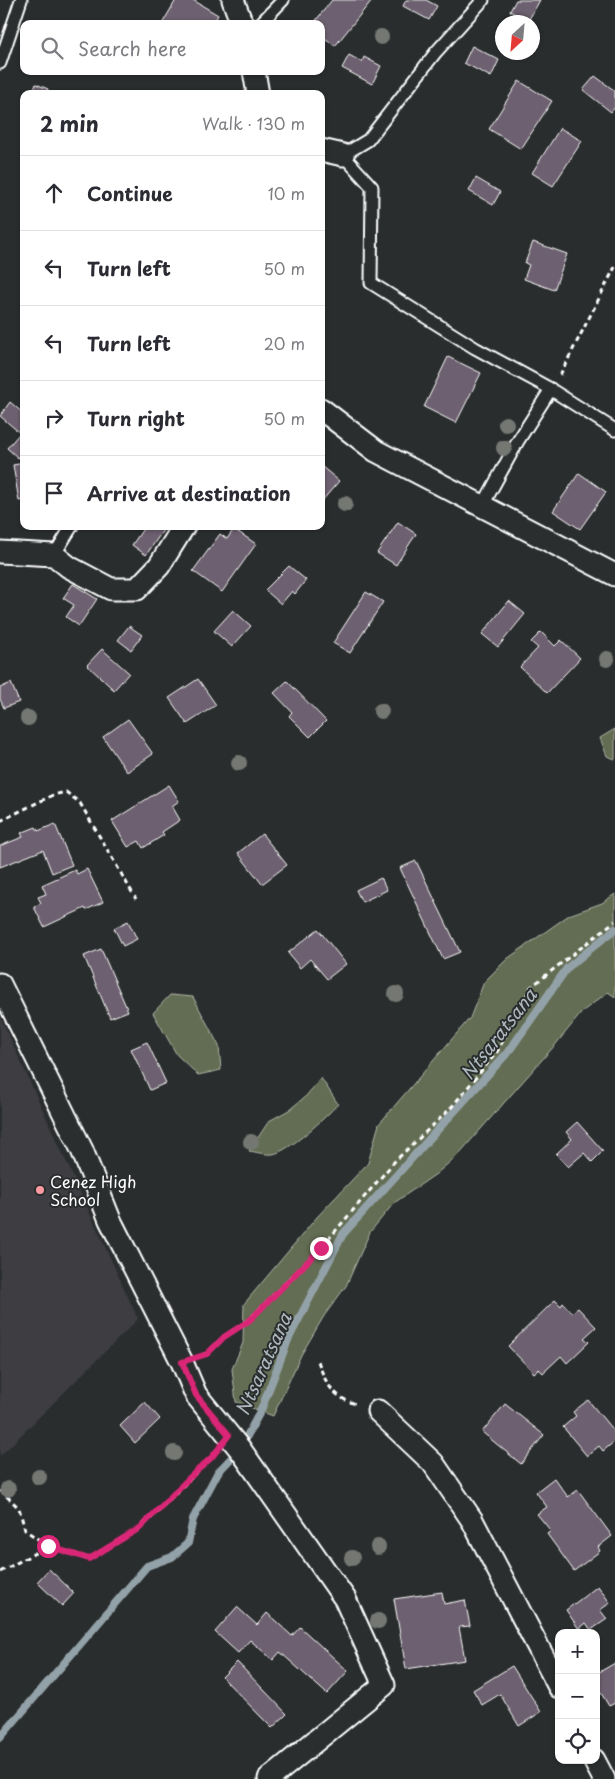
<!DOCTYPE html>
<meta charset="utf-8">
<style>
body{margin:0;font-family:"Playpen Sans",sans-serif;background:#f7f7f7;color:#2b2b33}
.controls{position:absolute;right:15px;bottom:15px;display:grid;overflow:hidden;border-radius:10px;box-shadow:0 1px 4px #0004}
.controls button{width:45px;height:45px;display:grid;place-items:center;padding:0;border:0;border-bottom:1px solid #e1e1e2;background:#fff;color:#2b2b33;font:25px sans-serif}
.compass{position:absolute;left:495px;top:15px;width:45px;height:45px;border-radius:50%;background:#fff;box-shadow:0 1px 4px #0004;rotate:206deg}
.stop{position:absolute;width:15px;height:15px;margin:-11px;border:4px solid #db2777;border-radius:50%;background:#fff}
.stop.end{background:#db2777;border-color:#fff;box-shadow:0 1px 5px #0008}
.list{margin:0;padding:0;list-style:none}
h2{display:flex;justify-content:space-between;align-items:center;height:65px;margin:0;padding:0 20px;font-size:21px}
h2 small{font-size:16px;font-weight:400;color:#7c7c81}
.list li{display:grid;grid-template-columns:32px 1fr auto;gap:15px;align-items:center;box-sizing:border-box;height:75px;padding:0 20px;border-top:1px solid #e1e1e2}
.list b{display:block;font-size:19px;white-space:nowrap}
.list em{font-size:16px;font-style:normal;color:#7c7c81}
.icon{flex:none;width:28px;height:28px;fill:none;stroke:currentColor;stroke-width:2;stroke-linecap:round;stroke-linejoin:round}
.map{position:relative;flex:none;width:615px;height:1779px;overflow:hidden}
.search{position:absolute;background:#fff;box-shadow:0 1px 4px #0004;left:20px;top:20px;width:305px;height:55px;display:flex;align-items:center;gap:12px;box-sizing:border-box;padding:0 18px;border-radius:10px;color:#7c7c81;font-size:19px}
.panel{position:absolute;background:#fff;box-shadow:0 1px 4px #0004;left:20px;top:90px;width:305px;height:440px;border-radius:10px}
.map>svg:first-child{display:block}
.built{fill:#3e3d42}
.green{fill:#636d53;stroke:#b1b6a9}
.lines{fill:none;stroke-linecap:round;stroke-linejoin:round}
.stream{stroke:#93a2a9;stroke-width:8}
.building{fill:#6d6170;stroke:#fff}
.lane-casing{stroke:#fff;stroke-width:15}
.street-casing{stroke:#fff;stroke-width:25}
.path{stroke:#fff;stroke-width:3;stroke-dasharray:5 4;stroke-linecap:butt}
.lane{stroke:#2a2d2e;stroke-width:11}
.street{stroke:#2a2d2e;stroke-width:21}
.tree{fill:#747872}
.route{stroke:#db2777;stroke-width:6}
.poi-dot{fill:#ff9aa2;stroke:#2a2d2e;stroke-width:2}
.labels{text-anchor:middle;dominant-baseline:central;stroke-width:4;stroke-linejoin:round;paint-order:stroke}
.poi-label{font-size:16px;fill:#fff;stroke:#2a2d2e;text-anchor:start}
.water-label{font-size:18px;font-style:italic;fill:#aeb9be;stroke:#2a2d2e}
</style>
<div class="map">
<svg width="615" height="1779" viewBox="0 0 615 1779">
<rect width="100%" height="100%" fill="#2a2d2e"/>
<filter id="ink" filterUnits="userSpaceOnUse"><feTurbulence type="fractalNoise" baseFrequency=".02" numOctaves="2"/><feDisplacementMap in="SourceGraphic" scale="10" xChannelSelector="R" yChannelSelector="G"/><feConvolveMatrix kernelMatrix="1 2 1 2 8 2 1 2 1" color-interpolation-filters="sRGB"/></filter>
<g filter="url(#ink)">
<path class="built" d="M0 1016 138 1319 0 1456Z"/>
<path class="green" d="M615 729V759L607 756 600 738Z
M615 894V997L608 992 583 1011 556 1044 458 1155 436 1174 394 1203 370 1232 346 1286 324 1316 301 1355 273 1416 236 1402 232 1369 243 1343 244 1304 317 1217 368 1163 379 1124 470 1018 484 982 507 959 569 915 602 903Z
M170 995 193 997 219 1046 221 1070 198 1075 177 1055 153 1013Z
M321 1078 338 1104C326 1117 290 1151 273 1154 266 1155 256 1152 249 1151L269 1121 289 1110 306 1096Z"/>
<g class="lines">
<path class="stream" d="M0 1738 147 1566 172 1557 188 1543 193 1519 218 1472 240 1449 261 1410 288 1340 343 1234 509 1051 567 968 615 929"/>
</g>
<path class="building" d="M176 0H193L218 15 213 24H162Z
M332 0H372L335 46 321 35V24H313Z
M406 0H426L437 6 429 20 403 6Z
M516 0H540L528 21 510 11Z
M472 46 499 60 491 77 464 63Z
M349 55 362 62 364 57 381 66 372 84 342 68Z
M595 76 615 91V107L611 112 583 90Z
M519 81 552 101 521 149 489 129Z
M36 84 48 89 46 94H32Z
M560 128 582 141 553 186 532 173Z
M476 178 500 192 493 205 469 191Z
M533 242 567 254 554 290 524 279 529 265 525 263Z
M448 357 481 373 456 423 424 407Z
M10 402 24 414V452L18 458 7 448 20 433 0 416Z
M24 463V500L19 501 13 465Z
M321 466 339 481 321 502Z
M579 473 606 492 580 529 553 511Z
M398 522 416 534 396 565 377 553Z
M145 526H166L146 555 132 545Z
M234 529 256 544 222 592 193 571 220 534 227 539Z
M289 566 306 580 295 594 292 591 281 604 265 590Z
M73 584 97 599 79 626 66 617 74 605 63 598Z
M366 592 383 602 350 653 333 643Z
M509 601 525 614 498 647 482 634Z
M233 610 251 626 232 647 214 631Z
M129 626 142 635 131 650 118 640Z
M541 632 555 646 561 640 580 658 547 693 520 667 538 648 531 642Z
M102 649 129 673 114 690 87 665Z
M198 679 216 705 187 724 169 698Z
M287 681 326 721 310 737 289 716 292 712 274 693Z
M11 683 19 702 4 708 0 699V688Z
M128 719 153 754 127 772 103 737Z
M169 785 179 801 172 806 180 820 162 832 164 835 143 848 139 841 128 847 112 821Z
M55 824 72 865 52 873 43 850 0 867V846L23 837 21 833 36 827 38 831Z
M262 834 287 865 262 884 238 853Z
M416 861 460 952 443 959 400 868Z
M87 869 103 902 86 910 85 908 44 927 34 907 41 903 38 897 46 894 42 885 75 870 77 874Z
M381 878 387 890 362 902 356 890Z
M128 921 137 939 123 946 114 928Z
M318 929 346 964 327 979 310 959 300 968 288 953Z
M101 949 128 1011 110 1018 84 956Z
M147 1042 166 1083 150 1090 131 1049Z
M577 1122 603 1151 592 1162 584 1153 568 1167 556 1154 572 1139 566 1132Z
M555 1300 561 1306 563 1303 572 1313 578 1308 596 1327 584 1338 589 1342 567 1363 561 1356 543 1373 539 1369 534 1373 508 1346Z
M588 1400 615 1433V1441L603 1451 599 1446 587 1456 563 1427 576 1416 573 1412Z
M145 1402 160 1419 135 1443 120 1426Z
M505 1404 544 1435 521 1464 482 1432Z
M554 1478 568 1497 578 1490 612 1536 598 1547 600 1551 574 1571 547 1534 551 1531 537 1514 547 1507 536 1492Z
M49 1569 74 1593 62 1606 37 1582Z
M598 1586 610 1603 600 1610 607 1619 591 1630 586 1623 579 1629 566 1610Z
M442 1592 444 1604 465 1600 470 1626 459 1627 465 1660 406 1669 394 1599Z
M237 1607 257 1625 267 1613 292 1636 300 1627 348 1671 327 1694 280 1652 273 1660 250 1640 238 1653 215 1632Z
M237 1662 287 1714 272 1728 222 1677Z
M615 1663V1703L609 1706 596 1685V1674Z
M512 1666 541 1712 519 1726 500 1694 482 1705 473 1690Z"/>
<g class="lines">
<defs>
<path id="lane" d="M483 0 436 52 368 140 343 155 372 187 371 283 475 348 547 387 615 430
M260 24 283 0
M0 63 21 0
M483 505 518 441 551 389
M54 555 72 526"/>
<path id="street" d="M233 0 242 24
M254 71 258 94
M321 150 343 155
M321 409 376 451 615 575
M0 552 54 555 69 567 111 589H137L159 566 184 526
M0 984 82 1150 110 1220 182 1362 196 1395 240 1449 345 1599 384 1685 269 1779
M378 1411 433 1463 472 1520 559 1687
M594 1760 604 1779"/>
</defs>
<use href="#lane" class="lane-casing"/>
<use href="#street" class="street-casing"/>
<path class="path" d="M560 375 615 267
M0 821 53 795 66 792 80 803 136 899
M203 1355 207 1354 224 1337 249 1320 321 1248 394 1162 450 1109 497 1052 531 987 615 921
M318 1361C325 1382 332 1397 356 1404
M0 1490 19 1508 25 1530 48 1546
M0 1572 48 1546 89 1559 140 1528 214 1455"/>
<use href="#lane" class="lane"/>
<use href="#street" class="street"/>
</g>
<g class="tree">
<circle cx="381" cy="37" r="8"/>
<circle cx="506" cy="424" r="8"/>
<circle cx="504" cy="448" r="8"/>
<circle cx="345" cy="504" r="8"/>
<circle cx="607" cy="659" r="8"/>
<circle cx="381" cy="711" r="8"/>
<circle cx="28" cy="718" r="8"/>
<circle cx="239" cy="763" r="8"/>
<circle cx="396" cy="994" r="8"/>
<circle cx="251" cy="1142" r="8"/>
<circle cx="174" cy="1453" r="8"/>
<circle cx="39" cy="1477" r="8"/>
<circle cx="8" cy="1489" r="8"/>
<circle cx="378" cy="1547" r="8"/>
<circle cx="352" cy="1558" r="8"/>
<circle cx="378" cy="1621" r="8"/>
</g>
</g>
<g class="lines" filter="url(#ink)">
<path class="route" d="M48 1546 89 1559 140 1528 188 1479 212 1457 229 1435 196 1395 182 1362 207 1354 224 1337 250 1320 321 1248"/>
</g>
<circle class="poi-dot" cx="40" cy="1190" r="5"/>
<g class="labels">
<g class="poi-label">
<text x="50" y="1181">Cenez High<tspan x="50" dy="18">School</tspan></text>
</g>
<g class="water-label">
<text transform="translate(498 1034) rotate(-52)">Ntsaratsana</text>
<text transform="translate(263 1364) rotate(-66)">Ntsaratsana</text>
</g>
</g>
</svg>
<div class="controls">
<button>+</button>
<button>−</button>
<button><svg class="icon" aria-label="locate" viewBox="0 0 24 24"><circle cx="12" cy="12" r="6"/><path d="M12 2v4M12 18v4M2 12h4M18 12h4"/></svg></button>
</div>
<svg class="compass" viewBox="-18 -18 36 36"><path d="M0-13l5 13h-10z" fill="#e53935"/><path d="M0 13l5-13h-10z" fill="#7c7c81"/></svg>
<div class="stop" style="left:48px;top:1546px"></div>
<div class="stop end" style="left:321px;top:1248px"></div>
<div class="search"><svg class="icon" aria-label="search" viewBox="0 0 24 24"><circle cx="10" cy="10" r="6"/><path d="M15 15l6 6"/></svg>Search here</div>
<section class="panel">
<h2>2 min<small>Walk · 130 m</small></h2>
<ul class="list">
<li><svg class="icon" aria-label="ahead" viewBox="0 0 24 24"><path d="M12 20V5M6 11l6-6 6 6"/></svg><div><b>Continue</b></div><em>10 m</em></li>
<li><svg class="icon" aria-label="left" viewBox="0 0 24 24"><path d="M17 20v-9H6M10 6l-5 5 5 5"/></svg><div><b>Turn left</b></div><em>50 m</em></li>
<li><svg class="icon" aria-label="left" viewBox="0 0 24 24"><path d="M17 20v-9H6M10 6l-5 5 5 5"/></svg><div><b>Turn left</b></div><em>20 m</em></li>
<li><svg class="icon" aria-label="right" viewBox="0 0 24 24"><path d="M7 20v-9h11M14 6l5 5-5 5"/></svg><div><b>Turn right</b></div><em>50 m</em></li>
<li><svg class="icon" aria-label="arrive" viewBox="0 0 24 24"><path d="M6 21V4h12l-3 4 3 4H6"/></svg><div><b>Arrive at destination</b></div></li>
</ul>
</section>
</div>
